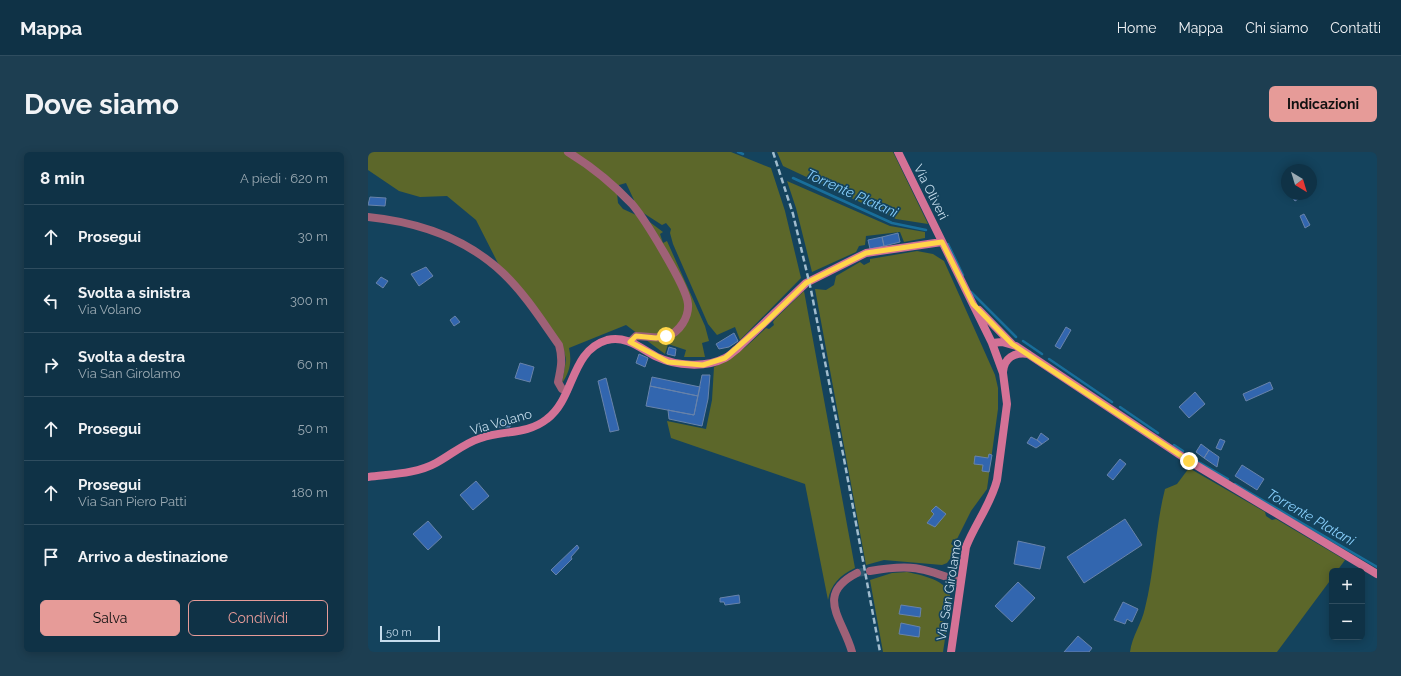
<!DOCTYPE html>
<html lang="it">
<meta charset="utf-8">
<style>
body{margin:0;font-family:Raleway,sans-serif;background:#1d3e51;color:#f1f3f6}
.controls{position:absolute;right:12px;bottom:12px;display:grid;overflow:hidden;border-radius:6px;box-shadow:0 2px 10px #0003}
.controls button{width:36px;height:36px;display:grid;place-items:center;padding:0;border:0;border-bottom:1px solid #2f4d5f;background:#0f3246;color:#f1f3f6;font:20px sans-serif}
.compass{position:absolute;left:913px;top:12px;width:36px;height:36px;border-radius:50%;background:#0f3246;box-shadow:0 2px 10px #0003;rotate:142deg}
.scale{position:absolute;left:12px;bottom:10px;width:60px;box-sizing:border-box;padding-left:4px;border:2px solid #c5dcec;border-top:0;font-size:11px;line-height:14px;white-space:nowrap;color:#c5dcec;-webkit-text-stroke:3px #14435d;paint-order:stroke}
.stop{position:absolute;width:12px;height:12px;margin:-9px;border:3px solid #ffd54a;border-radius:50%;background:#fff}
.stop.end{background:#ffd54a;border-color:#fff;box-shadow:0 1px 4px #0008}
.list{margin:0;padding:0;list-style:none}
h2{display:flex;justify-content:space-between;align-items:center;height:52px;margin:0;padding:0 16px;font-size:17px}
h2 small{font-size:13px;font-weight:400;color:#9baab3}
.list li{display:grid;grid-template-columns:26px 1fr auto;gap:12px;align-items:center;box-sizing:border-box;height:64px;padding:0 16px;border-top:1px solid #2f4d5f}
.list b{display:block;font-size:15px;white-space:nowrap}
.list p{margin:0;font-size:13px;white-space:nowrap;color:#9baab3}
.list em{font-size:13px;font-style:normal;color:#9baab3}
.actions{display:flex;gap:8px;padding:12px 16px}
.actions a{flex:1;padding:9px 0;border:1px solid #e69b98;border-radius:6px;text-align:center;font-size:14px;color:#e69b98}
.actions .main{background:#e69b98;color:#111}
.icon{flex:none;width:22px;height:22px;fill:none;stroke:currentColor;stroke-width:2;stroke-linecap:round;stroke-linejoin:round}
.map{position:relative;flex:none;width:1009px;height:500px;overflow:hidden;border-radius:6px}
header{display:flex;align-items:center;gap:24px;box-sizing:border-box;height:56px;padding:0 20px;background:#0f3246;border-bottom:1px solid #2f4d5f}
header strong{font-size:19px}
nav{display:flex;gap:22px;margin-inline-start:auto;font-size:14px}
.intro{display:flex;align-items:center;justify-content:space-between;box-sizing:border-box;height:96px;padding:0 24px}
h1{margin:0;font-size:28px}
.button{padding:10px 18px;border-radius:6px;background:#e69b98;color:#111;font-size:14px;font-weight:700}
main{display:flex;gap:24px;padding:0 24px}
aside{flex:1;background:#0f3246;border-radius:6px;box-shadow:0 2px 10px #0003}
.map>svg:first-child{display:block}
.green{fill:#5c672a}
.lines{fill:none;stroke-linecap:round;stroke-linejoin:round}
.stream{stroke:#196e9a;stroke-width:2.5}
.building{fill:#3266af;stroke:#6883aa}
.street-tunnel{stroke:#2f5a72;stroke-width:8;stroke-dasharray:8 4;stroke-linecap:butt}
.street{stroke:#9f6177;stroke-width:8}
.secondary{stroke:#d47296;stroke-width:8}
.rail{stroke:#a0bcce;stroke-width:2.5;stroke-dasharray:6 3;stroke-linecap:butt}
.route{stroke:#ffd54a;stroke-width:5}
.labels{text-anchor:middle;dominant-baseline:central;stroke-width:3.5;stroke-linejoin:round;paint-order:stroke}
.street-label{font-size:13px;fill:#c5dcec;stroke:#14435d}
.water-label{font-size:14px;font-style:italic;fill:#87cefb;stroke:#14435d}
</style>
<header>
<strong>Mappa</strong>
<nav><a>Home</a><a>Mappa</a><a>Chi siamo</a><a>Contatti</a></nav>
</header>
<div class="intro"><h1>Dove siamo</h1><a class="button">Indicazioni</a></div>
<main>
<aside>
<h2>8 min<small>A piedi · 620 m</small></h2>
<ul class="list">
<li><svg class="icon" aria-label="ahead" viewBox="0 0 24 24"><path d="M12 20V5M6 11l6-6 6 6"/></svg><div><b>Prosegui</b></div><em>30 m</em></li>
<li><svg class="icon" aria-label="left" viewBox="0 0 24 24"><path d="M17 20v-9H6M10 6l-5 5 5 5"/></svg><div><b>Svolta a sinistra</b><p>Via Volano</p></div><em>300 m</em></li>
<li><svg class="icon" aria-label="right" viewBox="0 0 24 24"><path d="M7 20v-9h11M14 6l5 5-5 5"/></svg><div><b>Svolta a destra</b><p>Via San Girolamo</p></div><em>60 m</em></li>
<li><svg class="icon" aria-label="ahead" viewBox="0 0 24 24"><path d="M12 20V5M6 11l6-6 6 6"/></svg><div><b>Prosegui</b></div><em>50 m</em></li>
<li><svg class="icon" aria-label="ahead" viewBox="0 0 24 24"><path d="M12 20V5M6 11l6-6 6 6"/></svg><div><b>Prosegui</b><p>Via San Piero Patti</p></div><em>180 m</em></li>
<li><svg class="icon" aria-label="arrive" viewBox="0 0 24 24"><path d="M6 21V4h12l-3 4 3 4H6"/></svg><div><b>Arrivo a destinazione</b></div></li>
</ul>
<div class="actions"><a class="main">Salva</a><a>Condividi</a></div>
</aside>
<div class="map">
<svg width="1009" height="500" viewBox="0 0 1009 500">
<rect width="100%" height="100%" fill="#14435d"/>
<path class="green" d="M0 0H363L403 16 417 59 433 126 372 188 367 175 349 183 340 172 305 92 302 81 303 77 298 71 294 73 266 55V48L258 31 251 33 249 41 250 51 255 57 279 68 295 80 292 82 295 91 299 89 337 174 341 189 334 191 337 205H316L318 198 300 192 297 202 258 173 201 196C204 209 202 220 194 231L198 208 196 198 171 160 134 119 108 68 79 44 52 45 31 39 0 18Z
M409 0H525L560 72 528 67 415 14Z
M419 29 522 74 557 80V86L536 90 532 80 498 84 497 93 491 94 488 100 444 120 428 56Z
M549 99 565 102 576 109 627 223 630 236V257L619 337 603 359 588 389 585 387 583 392 586 394 587 400 579 411 574 413 516 408 498 413 447 137 458 138 466 133 468 124 492 110 496 113 502 110V107Z
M436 139 487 416C472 423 463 432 460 448L437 332 303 286 299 269 338 277 344 248 346 215C367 206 381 192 398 176L401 177 406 173 405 170 407 167Z
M821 316 897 360 898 364 904 368 908 367 977 408 969 419H964V426L909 500H762C764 484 774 471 777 456 787 417 787 376 797 337L809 332Z
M539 420C561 425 589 430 582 459L571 461 572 469H575L579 474 575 500H515L502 428 524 421Z"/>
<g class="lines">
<path class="stream" d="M370 0 375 2
M425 26 524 71 558 78
M580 92 595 123
M603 140 648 185
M655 189 674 202
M681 207 744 250
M752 255 790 281
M806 293 815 299
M822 305 860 327
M867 332 1009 415"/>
</g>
<path class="building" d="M922 42H938L927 49Z
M2 45 18 46 17 54 0 53Z
M936 62 942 73 937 76 932 64Z
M530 81 532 90 516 94 514 85Z
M514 85 516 94 502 97 500 88Z
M58 115 65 124 51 134 43 122Z
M13 125 20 129 15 136 8 131Z
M87 164 92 170 86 174 82 168Z
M698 175 703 178 692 197 687 194Z
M366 181 370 189 361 195 351 197 348 192Z
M301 195 308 197 307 204 299 202Z
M271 202 280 206 277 215 268 211Z
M152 211 166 215 162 230 147 226Z
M334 223H342L340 247 334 274 301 267 300 258 326 263Z
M284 225 332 235 330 244 282 234Z
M238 226 251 278 242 280 230 229Z
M902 230 905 237 878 249 875 242Z
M282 234 330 244 326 263 278 254Z
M827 240 837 252 821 266 811 255Z
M142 266V275H128V267Z
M673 281 681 287 674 292 669 288Z
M663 285 669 288 674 292 668 296 659 291Z
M852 287 857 289 853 298 848 296Z
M833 292 841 298 836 306 828 300Z
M841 298 851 305 849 315 836 306Z
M621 302 624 303 621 320 614 319 615 313 606 312 607 304 620 306Z
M752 307 758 312 745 328 739 323Z
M874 313 896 327 889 338 867 324Z
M108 329 121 344 105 358 92 343Z
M568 354 578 362 567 375 559 371 566 362 563 359Z
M757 367 774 393 716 431 699 405Z
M60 369 74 385 60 398 45 382Z
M650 389 677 395 672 417 646 412Z
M209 393 211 396 203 405 204 407 188 423 183 418Z
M650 430 667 446 644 470 627 454Z
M371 443 372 451 357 453 356 450H352V446Z
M755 450 770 457 764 470 759 467 757 472 746 468Z
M533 453 553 456 552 465 531 462Z
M533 471 552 475 551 485 531 482Z
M710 484 724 496 721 500H696Z"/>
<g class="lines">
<path class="street-tunnel" d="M489 421 502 419"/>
<path class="street" d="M200 0C223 14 245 32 264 52 276 66 319 135 320 152 321 165 312 180 298 185 288 187 278 184 268 184L262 190
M0 65C50 70 98 86 135 121 157 142 174 169 191 193 195 207 193 216 190 230L194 237 199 238
M502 419C542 412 554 415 592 430
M484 500C475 467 446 443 489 421"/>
<path class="secondary" d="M530 0 624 191 635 221 639 252 629 328C623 352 607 372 598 395L583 500
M611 158 644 192
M624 191 634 190 648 194 821 309 1009 422
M635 220C636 206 646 200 660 202
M0 325C22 322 48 322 68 311 83 303 96 291 113 286 135 278 159 283 179 267 207 246 202 199 239 188 259 183 273 197 289 205 308 214 338 216 357 206 361 204 365 200 369 197L438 131 498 101 574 90"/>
<path class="rail" d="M405 0 425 62 443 138 476 307 512 500"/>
</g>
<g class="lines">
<path class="route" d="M298 184 288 186 268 184 262 190 300 210 335 213 357 206 396 172 438 131 498 101 574 90 605 152 644 192 821 309"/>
</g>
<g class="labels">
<g class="street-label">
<text transform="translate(563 40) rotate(63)">Via Oliveri</text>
<text transform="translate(133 270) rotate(-16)">Via Volano</text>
<text transform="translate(581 438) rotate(-81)">Via San Girolamo</text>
</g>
<g class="water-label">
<text transform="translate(484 41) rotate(24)">Torrente Platani</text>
<text transform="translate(943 365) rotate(30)">Torrente Platani</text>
</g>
</g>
</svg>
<div class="controls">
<button>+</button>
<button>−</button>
</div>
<svg class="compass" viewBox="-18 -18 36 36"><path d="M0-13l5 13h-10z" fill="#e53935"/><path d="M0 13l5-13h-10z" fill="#9baab3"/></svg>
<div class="scale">50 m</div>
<div class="stop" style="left:298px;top:184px"></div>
<div class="stop end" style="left:821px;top:309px"></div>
</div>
</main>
